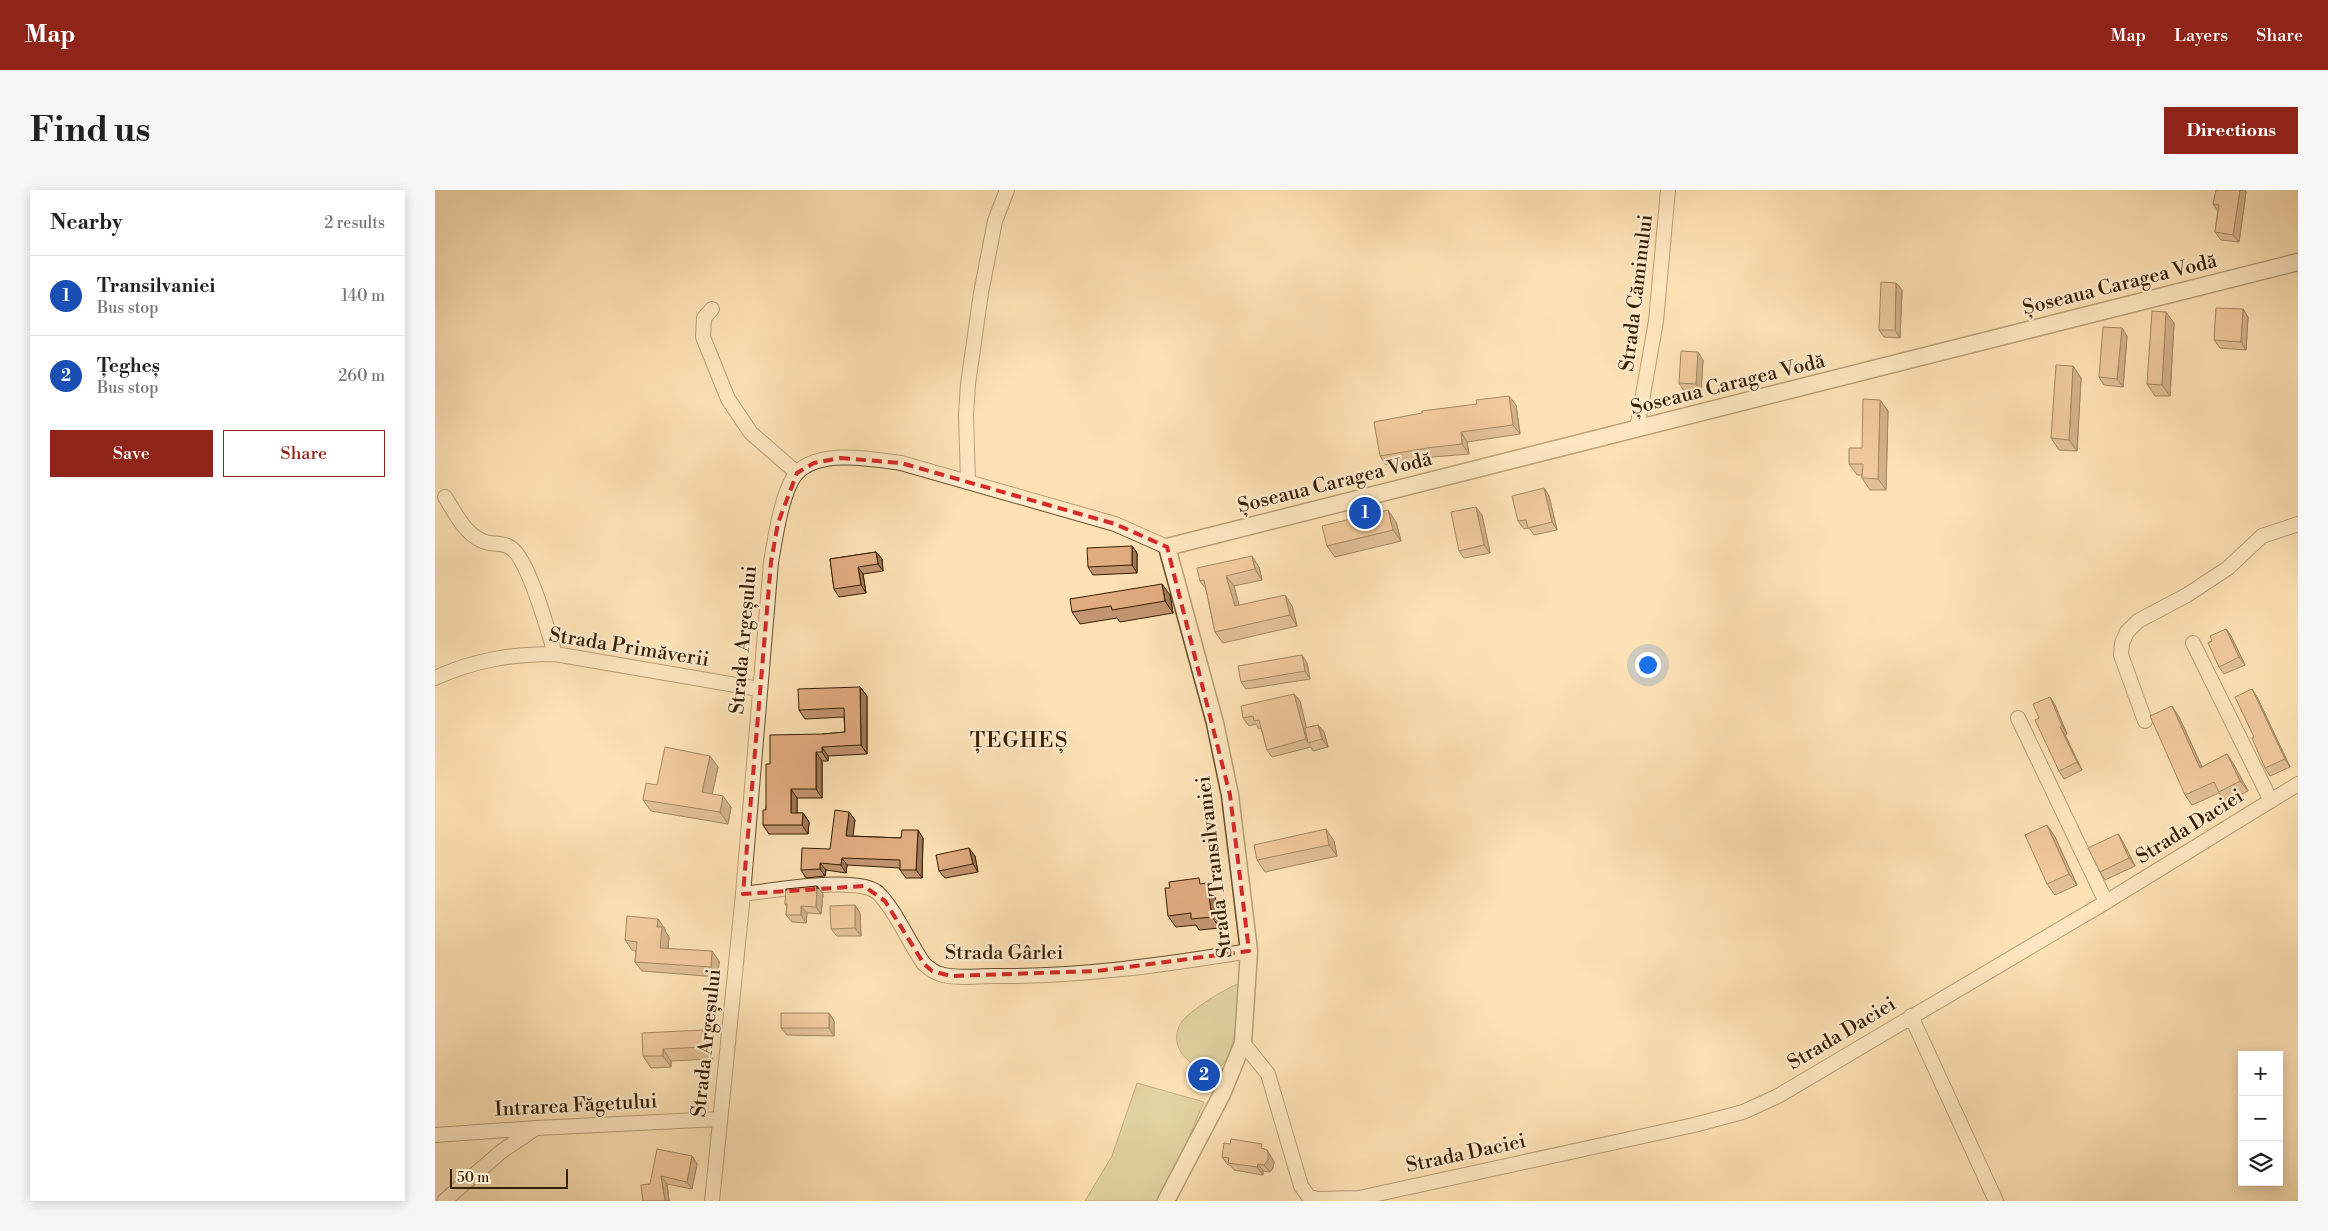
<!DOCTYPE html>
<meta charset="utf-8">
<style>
body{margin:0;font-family:"Libre Bodoni",serif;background:#f6f6f6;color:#222}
.controls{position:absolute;right:15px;bottom:15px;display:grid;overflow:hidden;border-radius:0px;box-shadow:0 2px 12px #0003}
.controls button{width:45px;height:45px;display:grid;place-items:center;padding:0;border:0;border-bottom:1px solid #e0e0e0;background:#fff;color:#222;font:25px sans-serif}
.scale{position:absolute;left:15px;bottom:12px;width:118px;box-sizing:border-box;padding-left:5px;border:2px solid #361e00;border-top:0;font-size:14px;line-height:18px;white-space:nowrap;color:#361e00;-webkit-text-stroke:4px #feeccf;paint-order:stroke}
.you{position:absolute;left:1212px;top:474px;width:18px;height:18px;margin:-12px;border:4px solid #fff;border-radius:50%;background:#1a73e8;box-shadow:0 0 0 8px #1a73e833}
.badge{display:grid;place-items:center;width:32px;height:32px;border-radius:50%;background:#8f2418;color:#fff;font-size:16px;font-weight:700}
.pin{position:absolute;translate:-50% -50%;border:2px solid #fff;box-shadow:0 1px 5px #0006}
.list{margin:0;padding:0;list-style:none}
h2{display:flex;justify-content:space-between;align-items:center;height:65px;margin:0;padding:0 20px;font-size:21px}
h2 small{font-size:16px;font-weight:400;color:#767676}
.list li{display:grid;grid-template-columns:32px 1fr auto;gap:15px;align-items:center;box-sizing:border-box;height:80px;padding:0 20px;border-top:1px solid #e0e0e0}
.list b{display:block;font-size:19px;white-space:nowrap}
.list p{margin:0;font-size:16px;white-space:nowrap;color:#767676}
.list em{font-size:16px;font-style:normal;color:#767676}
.actions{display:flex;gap:10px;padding:15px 20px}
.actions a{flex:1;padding:11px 0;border:1px solid #8f2418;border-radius:0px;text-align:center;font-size:18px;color:#8f2418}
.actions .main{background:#8f2418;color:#fff}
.icon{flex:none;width:28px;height:28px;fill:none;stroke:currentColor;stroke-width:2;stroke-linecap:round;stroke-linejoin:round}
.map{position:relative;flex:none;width:1863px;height:1011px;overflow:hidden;border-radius:0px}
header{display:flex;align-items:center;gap:30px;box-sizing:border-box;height:70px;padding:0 25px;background:#8f2418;color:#fff}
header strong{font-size:24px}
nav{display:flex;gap:28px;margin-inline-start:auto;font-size:18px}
.intro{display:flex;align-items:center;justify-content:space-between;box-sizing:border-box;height:120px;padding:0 30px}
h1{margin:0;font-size:35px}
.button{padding:12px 22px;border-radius:0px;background:#8f2418;color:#fff;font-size:18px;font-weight:700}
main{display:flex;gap:30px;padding:0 30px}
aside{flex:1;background:#fff;border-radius:0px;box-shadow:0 2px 12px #0003}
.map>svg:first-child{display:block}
.green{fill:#c2c38c;stroke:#7c7046}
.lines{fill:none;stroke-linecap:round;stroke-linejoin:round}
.minor-casing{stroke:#684f2d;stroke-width:16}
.tertiary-casing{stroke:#684f2d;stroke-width:19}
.minor{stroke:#feeccf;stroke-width:14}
.tertiary{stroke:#feeccf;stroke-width:16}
.wall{fill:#c2946f;stroke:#361e00}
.shaded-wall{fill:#9e785a;stroke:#361e00}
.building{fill:#e2ac81;stroke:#361e00}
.marked{fill:none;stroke:#d62828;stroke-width:4;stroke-dasharray:10 6;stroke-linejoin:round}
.labels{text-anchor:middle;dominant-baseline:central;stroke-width:4.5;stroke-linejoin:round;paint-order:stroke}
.street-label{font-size:20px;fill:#361e00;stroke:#feeccf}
.quarter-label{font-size:22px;letter-spacing:1px;fill:#361e00;stroke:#feeccf}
</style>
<header>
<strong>Map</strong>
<nav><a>Map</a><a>Layers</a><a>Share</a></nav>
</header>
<div class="intro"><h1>Find us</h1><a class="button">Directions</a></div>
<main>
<aside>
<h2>Nearby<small>2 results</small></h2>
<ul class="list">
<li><span class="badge" style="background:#1a4fb4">1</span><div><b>Transilvaniei</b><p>Bus stop</p></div><em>140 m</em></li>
<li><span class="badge" style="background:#1a4fb4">2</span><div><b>Țegheș</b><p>Bus stop</p></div><em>260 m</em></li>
</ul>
<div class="actions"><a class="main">Save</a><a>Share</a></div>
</aside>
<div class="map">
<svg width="1863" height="1011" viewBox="0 0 1863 1011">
<rect width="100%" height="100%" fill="#fee2b5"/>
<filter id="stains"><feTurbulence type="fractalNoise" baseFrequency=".004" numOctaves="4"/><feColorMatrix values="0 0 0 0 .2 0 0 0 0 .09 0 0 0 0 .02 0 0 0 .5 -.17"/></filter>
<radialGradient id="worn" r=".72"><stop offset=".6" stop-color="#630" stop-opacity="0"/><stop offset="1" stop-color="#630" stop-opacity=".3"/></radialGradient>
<path class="green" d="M806 793C804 812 801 859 788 874 784 878 779 878 774 878 747 877 730 847 751 827 763 816 790 798 806 793Z
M702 893 769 912 738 984 722 1011H650L677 966Z"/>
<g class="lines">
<defs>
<path id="minor" d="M277 119 269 128 268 147 293 209 316 243 362 283
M1202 239 1221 131 1233 0
M533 292 531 224 533 194 546 103 560 31 572 0
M10 307C21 324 31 348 54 353 61 354 70 353 76 358 94 370 113 441 120 464
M1758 453 1836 611
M0 488C39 470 77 464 120 464L324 499
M1583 528 1671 712
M1710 531 1686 465 1687 453 1692 442 1703 431 1752 405 1793 378 1827 346 1863 334
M308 704C336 701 423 685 443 703 460 719 474 753 489 774 494 778 498 782 505 784 520 789 541 786 557 786 644 787 729 775 814 761
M1476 826 1561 1011
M808 853 833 884 866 996 874 1007 883 1009 924 1008 1259 935 1308 922 1343 906 1671 712 1863 594
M0 945 102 938 284 929
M9 1011 67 961 101 938
M277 1011 308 704 336 372C340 350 347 299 362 283 384 259 438 269 466 273L680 334 732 357"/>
<path id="tertiary" d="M731 1011 787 904 808 853 814 761 795 605 780 533 732 357 1863 72"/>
</defs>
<use href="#minor" class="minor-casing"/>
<use href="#tertiary" class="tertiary-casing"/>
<use href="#minor" class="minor"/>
<use href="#tertiary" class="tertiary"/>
</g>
<path class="wall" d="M1791 0H1810L1811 2 1804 52 1786 50 1780 42 1783 21 1778 14Z
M1461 93 1467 100 1465 148 1449 147 1444 140Z
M1808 119 1813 127 1811 160 1785 158 1779 150Z
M1739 133 1735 206H1720L1712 194Z
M1692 146 1688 197 1669 195 1664 187Z
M1268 170 1266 202 1249 201 1244 193Z
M1638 176 1646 188 1642 261 1624 260 1616 248Z
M1445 210 1453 221 1451 300H1435L1427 288V285H1422L1414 274 1427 258Z
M1081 215 1085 244 1032 252 1034 264 998 267 951 275 945 266Z
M1109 298 1114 306 1122 340 1099 345 1094 338 1089 339 1083 331Z
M1047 325 1055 363 1029 368 1024 361Z
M961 332 966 351 900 367 892 356Z
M697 356 702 363V383L658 385 653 377Z
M441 362 447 369 448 381 428 384 431 403 404 407 399 399 395 369Z
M824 377 827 390 799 396 804 415 857 416 862 436 788 453 780 442 771 399 765 391Z
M735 405 738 423 685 432 682 428 645 434 637 422Z
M1791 439 1796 446 1810 475 1789 484 1784 477 1777 451Z
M872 473 875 489 811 499 806 492Z
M425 497 432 506V564L393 566V571H387V608H362V623H368L374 632 373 644H334L328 635 331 620 335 574 388 544 410 542 409 527 370 529 364 520Z
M859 504 865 511 871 538 883 535 889 542 893 557 878 561 876 557 837 567 832 560 826 538 824 539 821 534 814 536 808 528Z
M1615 507 1620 515 1632 544 1630 545 1647 580 1629 589 1624 581 1604 528Z
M1822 507 1855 577 1835 586 1830 578 1819 547Z
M1744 527 1767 577 1792 564 1799 575 1813 601 1791 612 1784 603 1757 615 1750 605Z
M283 577 277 604 296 617 293 634 216 621 208 610 222 595Z
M420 630 417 646 466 648H488L487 688H471L465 680V678L412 675 411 683 391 680 390 686 371 688 366 680 395 659Z
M1612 635 1620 647 1642 695 1620 705 1612 694Z
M1683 644 1688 652 1700 676 1670 690 1665 682Z
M899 651 902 666 830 682 822 670Z
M540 666 543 682 510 688 504 681Z
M772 693 780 705 785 738 764 740 761 735 741 737 733 726 768 694Z
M388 704 386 724 372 723 371 733 357 732 351 725 352 717 350 714Z
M420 715 425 723 426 746H402L396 739Z
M230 739V741L234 747 233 758 284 771 283 787 207 781 200 772 201 761 197 760 190 750Z
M394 823 399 831V846L352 845 346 838Z
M268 840 276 852 277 869 236 871V877L216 878 208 866Z
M830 959 837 968 839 972 838 978 835 982 828 981V985L799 980 795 975H793L787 967Z
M257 966 262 974 257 999 232 994 234 1011H208L215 994Z"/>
<path class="shaded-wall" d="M1805 0H1810L1811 2 1804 52 1798 45Z
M1461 93 1467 100 1465 148 1460 140Z
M1808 119 1813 127 1811 160 1806 152Z
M1731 122 1739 133 1735 206 1727 195Z
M1687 138 1692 146 1688 197 1682 189Z
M1263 162 1268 170 1266 202 1261 194Z
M1638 176 1646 188 1642 261 1634 250Z
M1074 206 1081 215 1085 244 1078 235Z
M1445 210 1453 221 1451 300 1443 289Z
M1026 242 1032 252 1034 264 1027 254Z
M1109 298 1114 306 1122 340 1117 332Z
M1041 317 1047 325 1055 363 1049 355Z
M953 320 961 332 966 351 958 340Z
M697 356 702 363V383L697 375Z
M441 362 447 369 448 381 443 374Z
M817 366 824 377 827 390 820 379Z
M423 377 428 384 431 403 426 395Z
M791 386 799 396 807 427 800 416Z
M727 394 735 405 738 423 730 411Z
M850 405 857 416 862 436 855 425Z
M1791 439 1796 446 1810 475 1804 467Z
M867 465 872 473 875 489 870 481Z
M425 497 432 506V564L426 555Z
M1817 499 1822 507 1855 577 1850 569Z
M859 504 865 511 875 552 873 553 871 549Z
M1615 507 1620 515 1632 544 1627 536Z
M1737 516 1744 527 1772 588 1765 578Z
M883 535 889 542 893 557 887 549Z
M1625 537 1630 545 1647 580 1642 572Z
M387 557 393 566V571L387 562Z
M381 562 387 571V608L381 599Z
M1792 564 1799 575 1813 601 1805 591Z
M275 566 283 577 275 614 267 602Z
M356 599 362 608V632L356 623Z
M288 606 296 617 293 634 285 622Z
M414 622 420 630 417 654 411 646Z
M368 623 374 632 373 644 367 635Z
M1612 635 1620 647 1642 695 1634 684Z
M891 639 899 651 902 666 894 655Z
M483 640 488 648 487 688 481 680Z
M1683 644 1688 652 1700 676 1694 668Z
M534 658 540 666 543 682 538 674Z
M407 668 412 675 411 683 406 675Z
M385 673 391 680 390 686 385 679Z
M772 693 780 705 785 738 777 727Z
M382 696 388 704 386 724 381 717Z
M420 715 425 723 426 746 420 738Z
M366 716 372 723 371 733 366 725Z
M223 729 230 739V741L234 747 232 767 225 758 222 737Z
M277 761 284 771 283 787 276 777Z
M394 823 399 831V846L394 838Z
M268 840 276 852 277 869 269 857Z
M228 859 236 871V877L228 866Z
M832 960 837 968 839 972 838 978 835 982 829 975Z
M257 966 262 974 257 999 252 992Z
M823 974 828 981V985L822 977Z
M226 986 232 994 234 1011H230Z"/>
<path class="building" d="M1781 0H1805L1798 45 1780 42 1784 15 1778 14Z
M1446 92 1461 93 1460 140H1444Z
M1781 118 1808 119 1806 152 1779 150Z
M1717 121 1731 122 1727 195 1712 194Z
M1668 137 1687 138 1682 189 1664 187Z
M1246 161 1263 162 1261 194 1244 193Z
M1621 175 1638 176 1634 250 1616 248Z
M1074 206 1078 235 1026 242 1027 254 992 258 945 266 939 232 987 223V221L1042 214 1041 210Z
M1428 209 1445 210 1443 289 1427 288 1428 274H1414V258H1427Z
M1109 298 1117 332 1093 338 1091 330 1083 331 1077 306Z
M1041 317 1049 355 1024 361 1016 322Z
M953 320 958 340 892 356 887 336Z
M697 356V375L653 377 652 358Z
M441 362 443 374 423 377 426 395 399 399 395 369Z
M817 366 820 379 791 386 800 416 850 405 855 425 780 442 769 390 765 391 762 378Z
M727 394 730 411 677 420 676 416 637 422 635 409Z
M1791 439 1804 467 1784 477 1773 453 1777 451 1775 446Z
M867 465 870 481 806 492 803 476Z
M425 497 426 555 387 557V562H381V599H356V623H368L367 635H328V620H331V574H335V545L388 544 410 542 409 518 364 520 363 499Z
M1817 499 1850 569 1830 578 1817 548 1819 547 1800 507Z
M859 504 871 549 832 560 824 530 819 531 818 526 808 528 806 516Z
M1615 507 1627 536 1625 537 1642 572 1624 581 1600 530 1604 528 1598 514Z
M1737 516 1765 578 1792 564 1805 591 1784 602 1779 592 1750 605 1715 526Z
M883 535 887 549 873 553 870 538Z
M230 557 275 566 267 602 288 606 285 622 208 610 211 593 222 595Z
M400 620 414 622 411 646 466 648 467 640H483L481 680H465V670L407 668 406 675 385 673V679L366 680 367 658 395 659Z
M1612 635 1634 684 1612 694 1590 645Z
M891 639 894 655 822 670 819 655Z
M1683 644 1694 668 1665 682 1653 658Z
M534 658 538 674 504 681 501 665Z
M764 688 765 694 772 693 777 727 756 729V723L733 726 730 698H735L734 692Z
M382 696 381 717 366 716V725H351L352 714H350L351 699Z
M420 715V738L396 739 395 716Z
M192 726 223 729 222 737H227L225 758 277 761 276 777 200 772 202 752 190 750Z
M346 823H394V838H346Z
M268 840 269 857 228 859V866H208L207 843Z
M796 949 827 954 826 958 832 960 833 964V970L829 975 823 974 822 977 793 973 794 968 787 967 789 953 795 954Z
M222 959 257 966 252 992 226 986 230 1011H208L206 995 215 994Z"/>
<path d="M0 0H1863V1011H0ZM405 268 466 273 680 334 732 357 795 605 814 761 662 781 516 786 497 781 489 774 450 711 429 696 308 704 336 372 343 333 362 283 379 273Z" fill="#fee2b5" fill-opacity=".55" fill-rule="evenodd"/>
<path class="marked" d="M405 268 466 273 680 334 732 357 795 605 814 761 662 781 516 786 497 781 489 774 450 711 429 696 308 704 336 372 343 333 362 283 379 273Z"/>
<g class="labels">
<g class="street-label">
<text transform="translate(1685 95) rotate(-14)">Șoseaua Caragea Vodă</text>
<text transform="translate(1202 103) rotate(-83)">Strada Căminului</text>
<text transform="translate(1293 195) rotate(-14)">Șoseaua Caragea Vodă</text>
<text transform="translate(900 293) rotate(-14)">Șoseaua Caragea Vodă</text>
<text transform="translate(309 450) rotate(-85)">Strada Argeșului</text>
<text transform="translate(194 458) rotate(9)">Strada Primăverii</text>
<text transform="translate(1755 637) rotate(-32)">Strada Daciei</text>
<text transform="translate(780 677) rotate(-97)">Strada Transilvaniei</text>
<text x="569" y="763">Strada Gârlei</text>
<text transform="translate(1407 844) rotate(-31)">Strada Daciei</text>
<text transform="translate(272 853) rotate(-84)">Strada Argeșului</text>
<text transform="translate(141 916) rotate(-3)">Intrarea Făgetului</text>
<text transform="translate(1031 964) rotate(-12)">Strada Daciei</text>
</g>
<g class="quarter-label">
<text x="584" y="550">ȚEGHEȘ</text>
</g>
</g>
<rect width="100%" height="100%" filter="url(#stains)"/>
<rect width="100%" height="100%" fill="url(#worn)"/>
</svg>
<div class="controls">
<button>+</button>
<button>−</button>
<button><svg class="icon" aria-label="layers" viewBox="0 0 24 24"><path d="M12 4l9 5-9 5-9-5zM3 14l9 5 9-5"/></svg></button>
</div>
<div class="scale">50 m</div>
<div class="you"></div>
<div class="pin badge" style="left:930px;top:323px;background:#1a4fb4">1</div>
<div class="pin badge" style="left:769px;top:885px;background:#1a4fb4">2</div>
</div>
</main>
